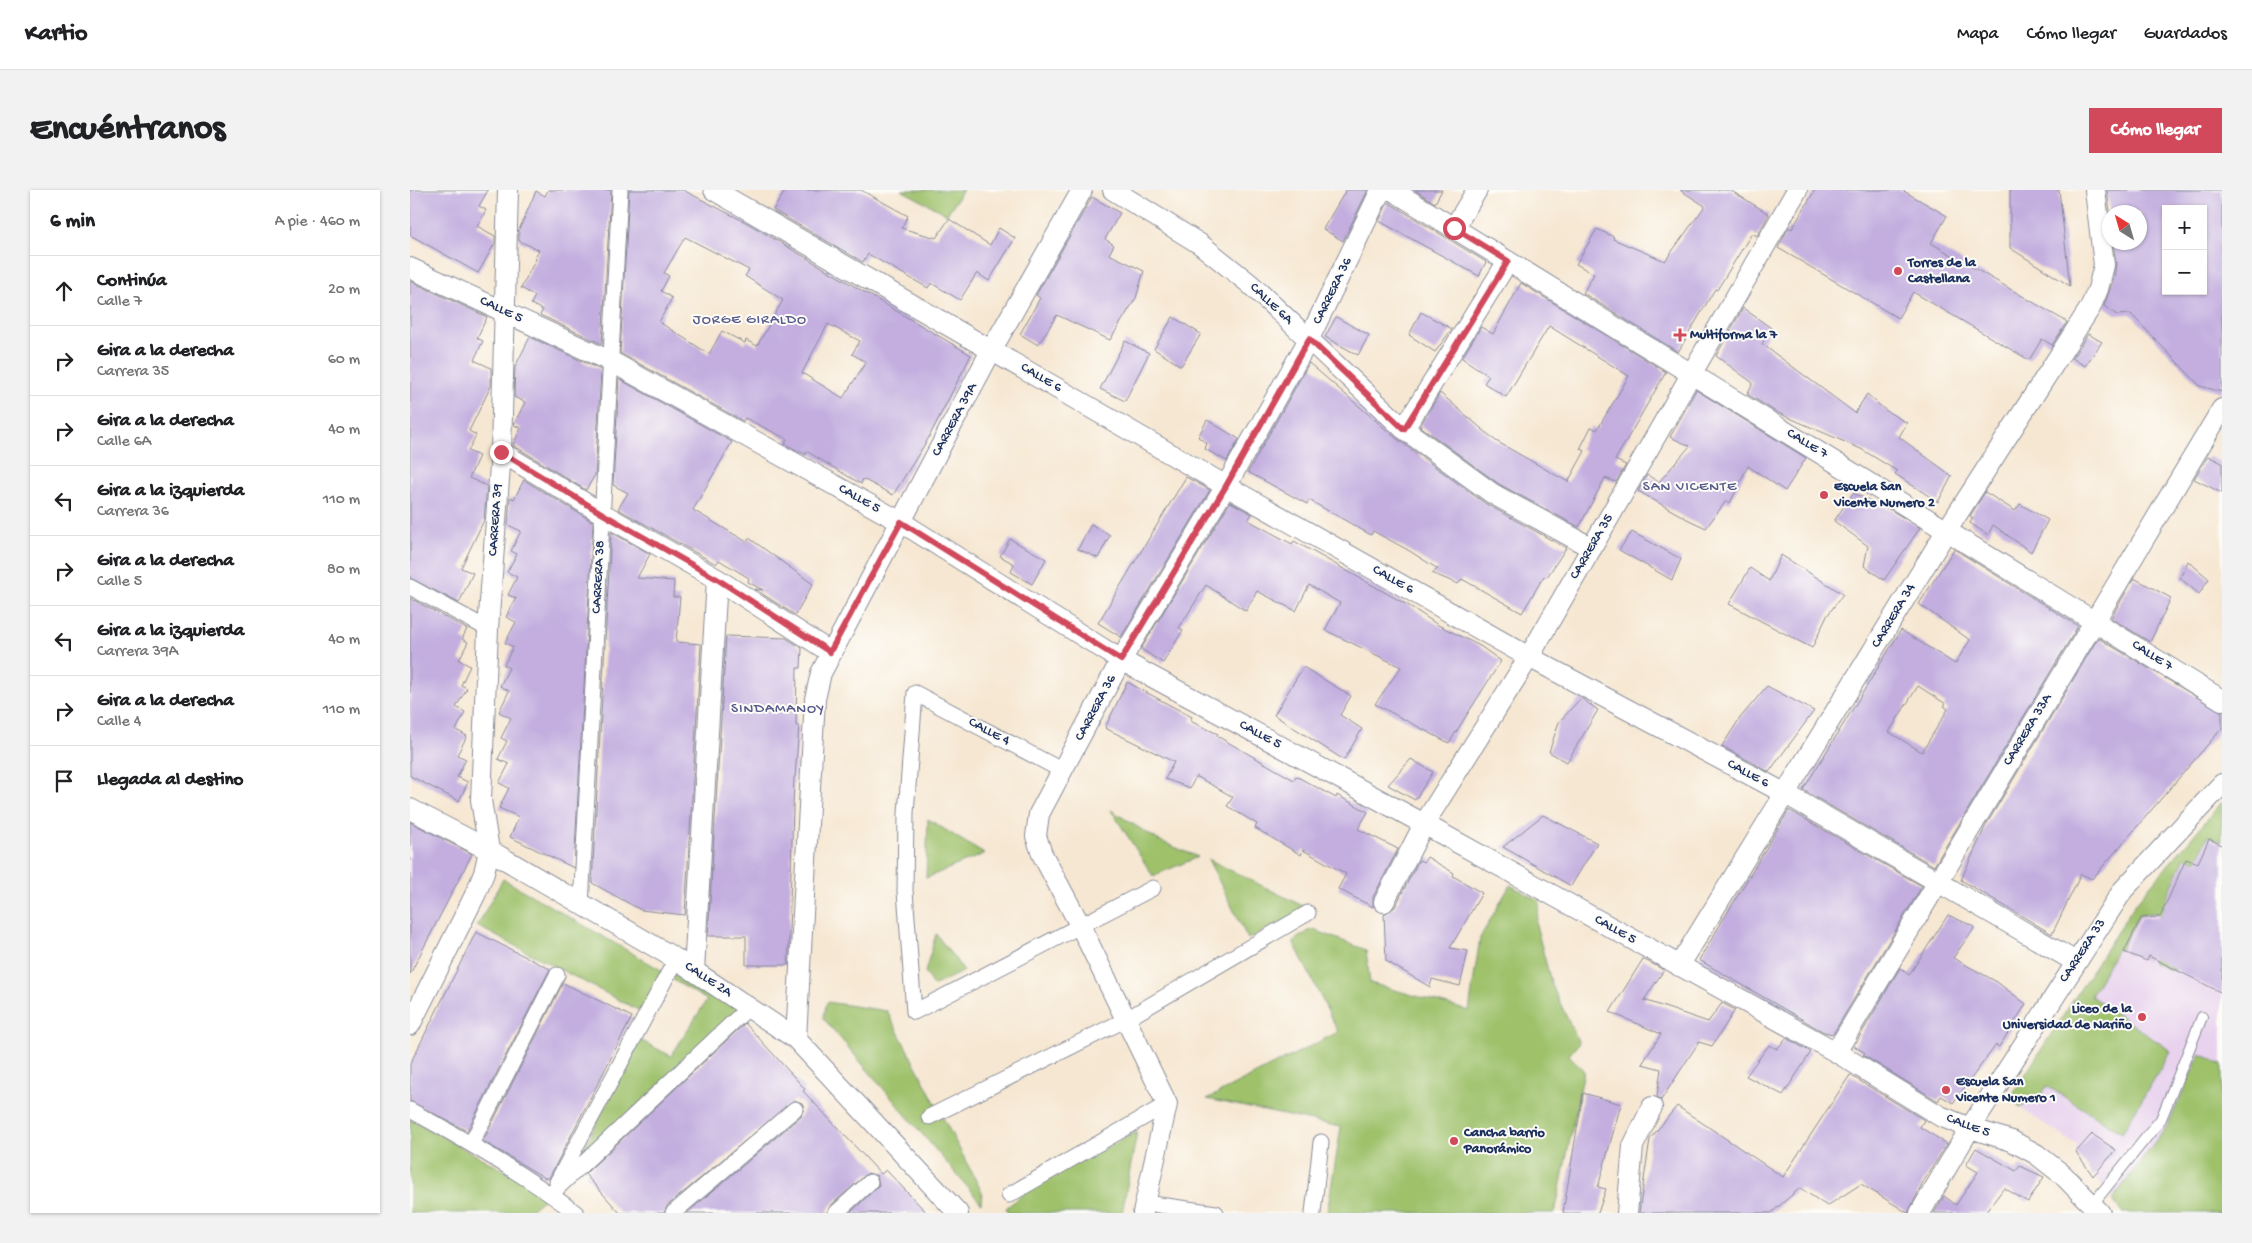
<!DOCTYPE html>
<html lang="es">
<meta charset="utf-8">
<style>
body{margin:0;font-family:"Gochi Hand",sans-serif;background:#f2f2f2;color:#202124}
.controls{position:absolute;right:15px;top:15px;display:grid;overflow:hidden;border-radius:0px;box-shadow:0 1px 4px #0004}
.controls button{width:45px;height:45px;display:grid;place-items:center;padding:0;border:0;border-bottom:1px solid #e0e0e0;background:#fff;color:#202124;font:25px sans-serif}
.compass{position:absolute;left:1692px;top:15px;width:45px;height:45px;border-radius:50%;background:#fff;box-shadow:0 1px 4px #0004;rotate:323deg}
.stop{position:absolute;width:15px;height:15px;margin:-11px;border:4px solid #d1495b;border-radius:50%;background:#fff}
.stop.end{background:#d1495b;border-color:#fff;box-shadow:0 1px 5px #0008}
.list{margin:0;padding:0;list-style:none}
h2{display:flex;justify-content:space-between;align-items:center;height:65px;margin:0;padding:0 20px;font-size:21px}
h2 small{font-size:16px;font-weight:400;color:#757577}
.list li{display:grid;grid-template-columns:32px 1fr auto;gap:15px;align-items:center;box-sizing:border-box;height:70px;padding:0 20px;border-top:1px solid #e0e0e0}
.list b{display:block;font-size:19px;white-space:nowrap}
.list p{margin:0;font-size:16px;white-space:nowrap;color:#757577}
.list em{font-size:16px;font-style:normal;color:#757577}
.icon{flex:none;width:28px;height:28px;fill:none;stroke:currentColor;stroke-width:2;stroke-linecap:round;stroke-linejoin:round}
.map{position:relative;flex:none;width:1812px;height:1023px;overflow:hidden;border-radius:0px}
header{display:flex;align-items:center;gap:30px;box-sizing:border-box;height:70px;padding:0 25px;background:#fff;border-bottom:1px solid #e0e0e0}
header strong{font-size:24px}
nav{display:flex;gap:28px;margin-inline-start:auto;font-size:18px}
.intro{display:flex;align-items:center;justify-content:space-between;box-sizing:border-box;height:120px;padding:0 30px}
h1{margin:0;font-size:35px}
.button{padding:12px 22px;border-radius:0px;background:#d1495b;color:#fff;font-size:18px;font-weight:700}
main{display:flex;gap:30px;padding:0 30px}
aside{flex:1;background:#fff;border-radius:0px;box-shadow:0 1px 4px #0004}
.map>svg:first-child{display:block}
.built{fill:#e8d2ee}
.green{fill:#9ec16b;stroke:#5c7864}
.building{fill:#c3aedf;fill-rule:evenodd}
.lines{fill:none;stroke-linecap:round;stroke-linejoin:round}
.service-casing{stroke:#888b98;stroke-width:12}
.pedestrian-casing{stroke:#888b98;stroke-width:17}
.minor-casing{stroke:#888b98;stroke-width:22}
.service{stroke:#fff;stroke-width:10}
.pedestrian{stroke:#fff;stroke-width:15}
.minor{stroke:#fff;stroke-width:20}
.route{stroke:#d1495b;stroke-width:6}
.poi-dot{fill:#d1495b;stroke:#fdfcf7;stroke-width:2}
.labels{text-anchor:middle;dominant-baseline:central;stroke-width:4;stroke-linejoin:round;paint-order:stroke}
.poi-label{font-size:14px;font-weight:bold;fill:#1b2f5e;stroke:#fdfcf7;text-anchor:start}
.street-label{font-size:14px;fill:#1b2f5e;stroke:#fdfcf7}
.neighbourhood-label{font-size:15px;letter-spacing:1px;fill:#565b8b;stroke:#fdfcf7}
</style>
<header>
<strong>Kartio</strong>
<nav><a>Mapa</a><a>Cómo llegar</a><a>Guardados</a></nav>
</header>
<div class="intro"><h1>Encuéntranos</h1><a class="button">Cómo llegar</a></div>
<main>
<aside>
<h2>6 min<small>A pie · 460 m</small></h2>
<ul class="list">
<li><svg class="icon" aria-label="ahead" viewBox="0 0 24 24"><path d="M12 20V5M6 11l6-6 6 6"/></svg><div><b>Continúa</b><p>Calle 7</p></div><em>20 m</em></li>
<li><svg class="icon" aria-label="right" viewBox="0 0 24 24"><path d="M7 20v-9h11M14 6l5 5-5 5"/></svg><div><b>Gira a la derecha</b><p>Carrera 35</p></div><em>60 m</em></li>
<li><svg class="icon" aria-label="right" viewBox="0 0 24 24"><path d="M7 20v-9h11M14 6l5 5-5 5"/></svg><div><b>Gira a la derecha</b><p>Calle 6A</p></div><em>40 m</em></li>
<li><svg class="icon" aria-label="left" viewBox="0 0 24 24"><path d="M17 20v-9H6M10 6l-5 5 5 5"/></svg><div><b>Gira a la izquierda</b><p>Carrera 36</p></div><em>110 m</em></li>
<li><svg class="icon" aria-label="right" viewBox="0 0 24 24"><path d="M7 20v-9h11M14 6l5 5-5 5"/></svg><div><b>Gira a la derecha</b><p>Calle 5</p></div><em>80 m</em></li>
<li><svg class="icon" aria-label="left" viewBox="0 0 24 24"><path d="M17 20v-9H6M10 6l-5 5 5 5"/></svg><div><b>Gira a la izquierda</b><p>Carrera 39A</p></div><em>40 m</em></li>
<li><svg class="icon" aria-label="right" viewBox="0 0 24 24"><path d="M7 20v-9h11M14 6l5 5-5 5"/></svg><div><b>Gira a la derecha</b><p>Calle 4</p></div><em>110 m</em></li>
<li><svg class="icon" aria-label="arrive" viewBox="0 0 24 24"><path d="M6 21V4h12l-3 4 3 4H6"/></svg><div><b>Llegada al destino</b></div></li>
</ul>
</aside>
<div class="map">
<svg width="1812" height="1023" viewBox="0 0 1812 1023">
<rect width="100%" height="100%" fill="#fdfcf7"/>
<filter id="ink" filterUnits="userSpaceOnUse"><feTurbulence type="fractalNoise" baseFrequency=".02" numOctaves="2"/><feDisplacementMap in="SourceGraphic" scale="10" xChannelSelector="R" yChannelSelector="G"/><feConvolveMatrix kernelMatrix="1 2 1 2 8 2 1 2 1" color-interpolation-filters="sRGB"/></filter>
<filter id="wash" filterUnits="userSpaceOnUse"><feTurbulence type="fractalNoise" baseFrequency=".0096" numOctaves="4" result="noise"/><feDisplacementMap in="SourceGraphic" scale="20" xChannelSelector="R" yChannelSelector="G"/><feGaussianBlur stdDeviation="1.12" result="paint"/><feColorMatrix in="noise" values="0 0 0 0 0 0 0 0 0 0 0 0 0 0 0 0 0 1.4 0 .05"/><feComposite in="paint" operator="in"/></filter>
<g filter="url(#wash)">
<rect width="100%" height="100%" fill="#f6e7d2"/>
<path class="built" d="M1812 612V1023H1713L1666 962 1667 955 1610 918 1602 905 1725 714Z"/>
<path class="green" d="M491 0H553L537 24Z
M1812 612V652L1798 646 1787 671 1775 667 1753 716 1776 728 1778 749 1764 781 1741 772 1757 736 1748 723 1730 724 1710 760 1707 759 1681 806 1761 861 1712 943 1637 896 1632 904 1610 918 1602 905 1725 714Z
M701 620 748 650 788 667 743 686Z
M518 629 574 664 516 688Z
M798 669 899 719 838 749Z
M93 689 253 781 232 822 67 736Z
M1100 695 1130 711 1126 735 1142 796 1169 853 1159 865 1174 881 1145 1023H917L931 937 797 909 928 842 883 751 902 739 956 760 960 793 1059 821 1070 748Z
M526 744 554 781 523 796 515 782Z
M265 776 332 817 165 975 230 850 261 866 297 810 263 790Z
M417 812 477 821 572 1002 571 1013 413 828Z
M1790 864 1812 874V1023H1713L1702 1010 1758 935Z
M0 929 139 1005 117 1023H0Z
M727 942 712 1023H599L596 1018 627 993Z"/>
<g id="blocks">
<path class="building" d="M0 0H78L69 16 76 20 67 36 85 46V53L68 83 0 45Z
M138 0H201L192 154 130 125 133 120 121 114 125 106 111 98 126 69 125 68 129 60 109 51V40L126 1 135 6Z
M219 0H273L339 34 561 165 518 249 483 305 453 289 451 294 396 261V265L375 254 377 249 335 228 333 231 210 163ZM275 47 339 80 335 86 373 110 347 156 336 150 335 153 312 141 299 164 249 132 262 108 251 101 259 86 254 83ZM418 134 450 151 442 164 456 172 433 208 392 183Z
M376 0H451L498 26 491 38 526 48 539 29 580 55 589 38 605 48 579 91 567 83 550 110 521 93 518 98 458 64 453 72 363 20Z
M936 0H958L933 51 913 39Z
M1005 0H1032L1025 13Z
M1270 0H1320L1359 24 1347 46 1342 43 1307 100 1305 99 1268 162 1173 103 1184 84 1166 74 1187 39 1204 47 1203 49 1255 71 1295 16Z
M1405 0H1492L1537 26 1521 53 1657 132 1642 155 1632 149 1619 170 1503 102 1488 128 1368 58 1379 37 1382 39Z
M1600 0H1649L1660 96 1600 58Z
M1697 0H1812V202L1790 196 1721 124 1707 125 1694 116 1704 88 1706 74 1703 52H1730V22H1700ZM1756 19H1793V101H1756Z
M682 7 710 23 695 49 704 55 699 64 734 81 726 108 700 150 647 125 628 155 610 144 630 108 626 105Z
M978 12 1076 72 1069 86 969 31Z
M0 91 77 127 67 148 73 151 64 170 81 178V196L59 241 66 245 58 261 69 266 59 288 77 296 74 330 51 378 63 383 49 413 0 388Z
M1111 93 1256 182 1205 270 1216 275 1206 292 1195 288 1169 337 1089 294 1010 236 1030 203 1086 251 1158 292 1175 261 1170 259 1181 237 1187 240 1219 186 1139 136 1096 207 1074 193 1079 186 1052 168 1071 137 1083 144Z
M1333 118 1361 138 1352 154 1445 223 1457 204 1475 220 1497 233 1489 247 1542 286 1528 312 1485 284 1487 281 1451 259 1366 222 1337 204 1343 193 1306 166Z
M1011 122 1042 139 1025 162 999 145Z
M763 127 791 144 771 176 744 159Z
M926 127 959 145 948 165 915 147Z
M1678 144 1692 152 1675 176 1662 168Z
M120 147 191 180 185 285 176 300 103 255 111 238 104 235 115 212 104 207 105 177Z
M715 151 739 163 715 211 690 199Z
M899 173 987 249 1076 314 1156 358 1137 387 1134 386 1112 423 1052 389 1048 394 1022 383 1028 379 998 360 963 341 961 345 899 310 897 314 838 282Z
M209 189 322 252 283 320 337 352 339 348 403 394 385 425 345 399 353 400 338 392 339 388 309 370 306 374 208 319 218 303 203 295Z
M1286 200 1396 268 1375 301 1338 276 1320 313 1316 311 1296 338 1277 329 1228 301 1237 285 1249 292 1280 256 1260 247Z
M797 230 829 249 817 271 795 259 797 253 788 247Z
M1798 266 1812 273V303L1784 289Z
M776 287 800 300 711 447 688 433Z
M114 290 183 332 164 678 100 647 109 627 89 618 99 598 89 593 99 574 88 569 97 551 91 548 101 528 89 522 99 501 90 496 99 478 94 475 103 457 95 453 106 432 96 427 106 408 98 405 107 387 97 382 107 364 101 361 111 341 98 335 100 307 104 309Z
M1575 302 1605 321 1610 314 1638 330 1621 362 1583 335 1578 345 1560 333 1563 328 1560 326Z
M1443 303 1481 320 1510 338 1474 390 1454 376 1458 356 1424 331Z
M820 312 842 324 838 330 882 354 884 351 1001 417 1028 435 1070 456 1091 471 1039 553 965 514 991 477 915 440 930 413 899 395 886 421 847 401 836 421 796 395 769 438 773 440 753 473 731 459Z
M681 334 700 345 688 368 668 359Z
M201 342 240 364 227 388 264 391 263 407H270L266 452 291 454 275 725 231 720 182 693Z
M1222 342 1271 369 1262 390 1209 360Z
M600 349 636 369 622 394 601 382 604 374 590 366Z
M1544 359 1668 436 1524 676 1393 600 1491 440 1545 474 1560 450 1509 414ZM1508 496 1536 514 1534 516 1538 519 1512 562 1479 542Z
M1371 365 1433 404 1417 426 1402 458 1319 414 1340 378 1359 391Z
M1778 371 1799 389 1789 404 1770 388Z
M1724 388 1761 408 1740 452 1701 428Z
M0 408 57 439 52 449 58 452 49 470 60 476 51 495 57 498 46 517 55 522 46 540 57 546 47 565 56 569 47 587 58 592 49 611 0 586Z
M316 446 376 448 392 458 391 478H387L386 536H389L385 587H384L378 775H336V746H298Z
M1688 448 1812 522V538L1682 689 1671 684 1642 744 1551 690 1576 635Z
M893 477 941 506 930 525 952 539 934 570 864 525Z
M717 492 782 527 780 531 808 544 807 546 884 590 886 586 926 608 927 605 958 622 948 639 988 659 963 707V717L928 699 936 684 893 660 891 665 845 638 847 634 817 616 823 607 786 586 780 598 755 589 764 572 695 538Z
M1357 496 1404 521 1359 582 1312 556 1330 528Z
M1171 508 1188 520 1157 572 1139 562 1149 532Z
M1001 569 1023 582 1005 610 978 595Z
M1379 620 1512 696 1423 844 1414 842 1289 770Z
M1133 625 1187 653 1161 696 1093 657Z
M0 632 62 664 0 784Z
M1799 649 1812 655V803L1739 766 1737 771 1714 762 1731 728 1750 727 1776 669 1788 673Z
M1017 667 1044 683 1043 686 1072 703 1040 758 1058 761 1050 796 1022 789 1020 797 976 771 974 724 985 717 1009 670 1014 672Z
M1538 725 1565 737 1543 768 1587 792 1616 814 1589 857 1586 855 1543 913 1531 906 1528 911 1453 865 1455 863 1444 856 1490 778 1499 785Z
M66 742 140 779 57 941 0 911V874Z
M1233 769 1254 780 1234 810 1298 832 1312 813 1325 820 1302 856 1289 852 1251 910 1247 906 1251 879 1232 874 1251 844 1200 822Z
M153 793 222 827 139 988H135L73 951Z
M335 833 395 899 393 901 471 984 476 980 517 1023H440L469 995 467 986 458 983 420 1016 417 1023H277L391 926 394 917 392 913 384 910 257 1016 254 1023H210L175 984Z
M1376 848 1401 862 1373 905 1336 886 1359 855 1367 859Z
M1440 885 1514 930 1510 937 1537 954 1513 992 1498 1023 1451 994 1417 1016 1390 998 1361 1023H1229L1240 949 1267 916 1373 987Z
M1173 903 1211 914 1188 997 1196 999 1188 1023H1153Z
M1682 944 1706 960 1683 986 1666 962Z
M1566 958 1606 981 1610 976 1634 987 1618 1012 1594 998 1575 1023H1524L1534 1006 1546 1015 1568 982 1556 975Z"/>
</g>
</g>
<g filter="url(#ink)">
<use href="#blocks" fill-opacity="0" stroke="#888b98" stroke-width="1"/>
<g class="lines">
<defs>
<path id="service" d="M1682 1015 1751 929 1792 827"/>
<path id="pedestrian" d="M0 397 78 439
M653 581 505 503 496 623 495 701 504 822 743 698
M171 715 210 0
M0 920C57 951 114 984 166 1023
M519 927 715 830 898 723
M61 954 147 785
M147 992 266 769
M141 1004 339 817
M599 1005 757 914
M735 1013 806 1023
M263 1023 385 919
M426 1023 460 992
M903 1023 911 952"/>
<path id="minor" d="M304 0 816 296 1119 467 1376 604 1666 772
M703 0 790 54 840 94 994 239 1083 304 1182 358
M982 0 1812 510
M1044 38 1067 0
M0 78 202 172 491 332 711 470 1014 634 1426 862 1530 926 1560 938 1602 951 1626 964 1653 985 1690 1023
M994 239 1098 71
M91 262 193 324 307 389 420 462
M0 619 79 660 266 769 386 849 548 1023
M974 712 1014 634 1119 467 1387 0
M1269 776 1537 340 1680 118 1688 99 1694 75 1685 0
M284 781 307 389
M0 835 66 703 74 683 79 660 71 610 78 439 91 262 98 0
M386 849 405 509 411 483 582 159 672 0
M1426 862 1812 219
M733 1023 757 914 670 735 632 664 626 646 629 624 711 470 816 296 899 149 971 0
M1217 1023 1223 956 1242 917
M1510 1023 1560 938 1713 700 1812 594"/>
</defs>
<use href="#service" class="service-casing"/>
<use href="#pedestrian" class="pedestrian-casing"/>
<use href="#minor" class="minor-casing"/>
<use href="#service" class="service"/>
<use href="#pedestrian" class="pedestrian"/>
<use href="#minor" class="minor"/>
</g>
</g>
<g class="lines" filter="url(#ink)">
<path class="route" d="M91 262 193 324 307 389 420 462 491 332 711 470 816 296 899 149 994 239 1098 71 1044 38"/>
</g>
<g class="poi-dot">
<circle cx="1488" cy="81" r="5"/>
<path d="M1267.5 137.5h5v5h5v5h-5v5h-5v-5h-5v-5h5z"/>
<circle cx="1414" cy="305" r="5"/>
<circle cx="1732" cy="827" r="5"/>
<circle cx="1536" cy="900" r="5"/>
<circle cx="1044" cy="951" r="5"/>
</g>
<g class="labels">
<g class="poi-label">
<text x="1498" y="73">Torres de la<tspan x="1498" dy="16">Castellana</tspan></text>
<text x="1280" y="145">Multiforma la 7</text>
<text x="1424" y="297">Escuela San<tspan x="1424" dy="16">Vicente Numero 2</tspan></text>
<text x="1722" y="819" text-anchor="end">Liceo de la<tspan x="1722" dy="16">Universidad de Nariño</tspan></text>
<text x="1546" y="892">Escuela San<tspan x="1546" dy="16">Vicente Numero 1</tspan></text>
<text x="1054" y="943">Cancha barrio<tspan x="1054" dy="16">Panorámico</tspan></text>
</g>
<g class="street-label">
<text transform="translate(923 101) rotate(-64)">CARRERA 36</text>
<text transform="translate(861 114) rotate(43)">CALLE 6A</text>
<text transform="translate(91 120) rotate(25)">CALLE 5</text>
<text transform="translate(631 188) rotate(30)">CALLE 6</text>
<text transform="translate(545 230) rotate(-62)">CARRERA 39A</text>
<text transform="translate(1397 254) rotate(31)">CALLE 7</text>
<text transform="translate(449 309) rotate(29)">CALLE 5</text>
<text transform="translate(86 330) rotate(-86)">CARRERA 39</text>
<text transform="translate(1182 357) rotate(-60)">CARRERA 35</text>
<text transform="translate(189 387) rotate(-87)">CARRERA 38</text>
<text transform="translate(983 390) rotate(29)">CALLE 6</text>
<text transform="translate(1484 426) rotate(-59)">CARRERA 34</text>
<text transform="translate(1742 466) rotate(32)">CALLE 7</text>
<text transform="translate(686 518) rotate(-62)">CARRERA 36</text>
<text transform="translate(1618 540) rotate(-59)">CARRERA 33A</text>
<text transform="translate(579 542) rotate(28)">CALLE 4</text>
<text transform="translate(850 545) rotate(28)">CALLE 5</text>
<text transform="translate(1338 584) rotate(28)">CALLE 6</text>
<text transform="translate(1205 740) rotate(29)">CALLE 5</text>
<text transform="translate(1673 761) rotate(-57)">CARRERA 33</text>
<text transform="translate(298 790) rotate(33)">CALLE 2A</text>
<text transform="translate(1558 936) rotate(20)">CALLE 5</text>
</g>
<g class="neighbourhood-label">
<text x="340" y="130">JORGE GIRALDO</text>
<text x="1280" y="297">SAN VICENTE</text>
<text x="368" y="519">SINDAMANOY</text>
</g>
</g>
</svg>
<div class="controls">
<button>+</button>
<button>−</button>
</div>
<svg class="compass" viewBox="-18 -18 36 36"><path d="M0-13l5 13h-10z" fill="#e53935"/><path d="M0 13l5-13h-10z" fill="#757577"/></svg>
<div class="stop" style="left:1044px;top:38px"></div>
<div class="stop end" style="left:91px;top:262px"></div>
</div>
</main>
